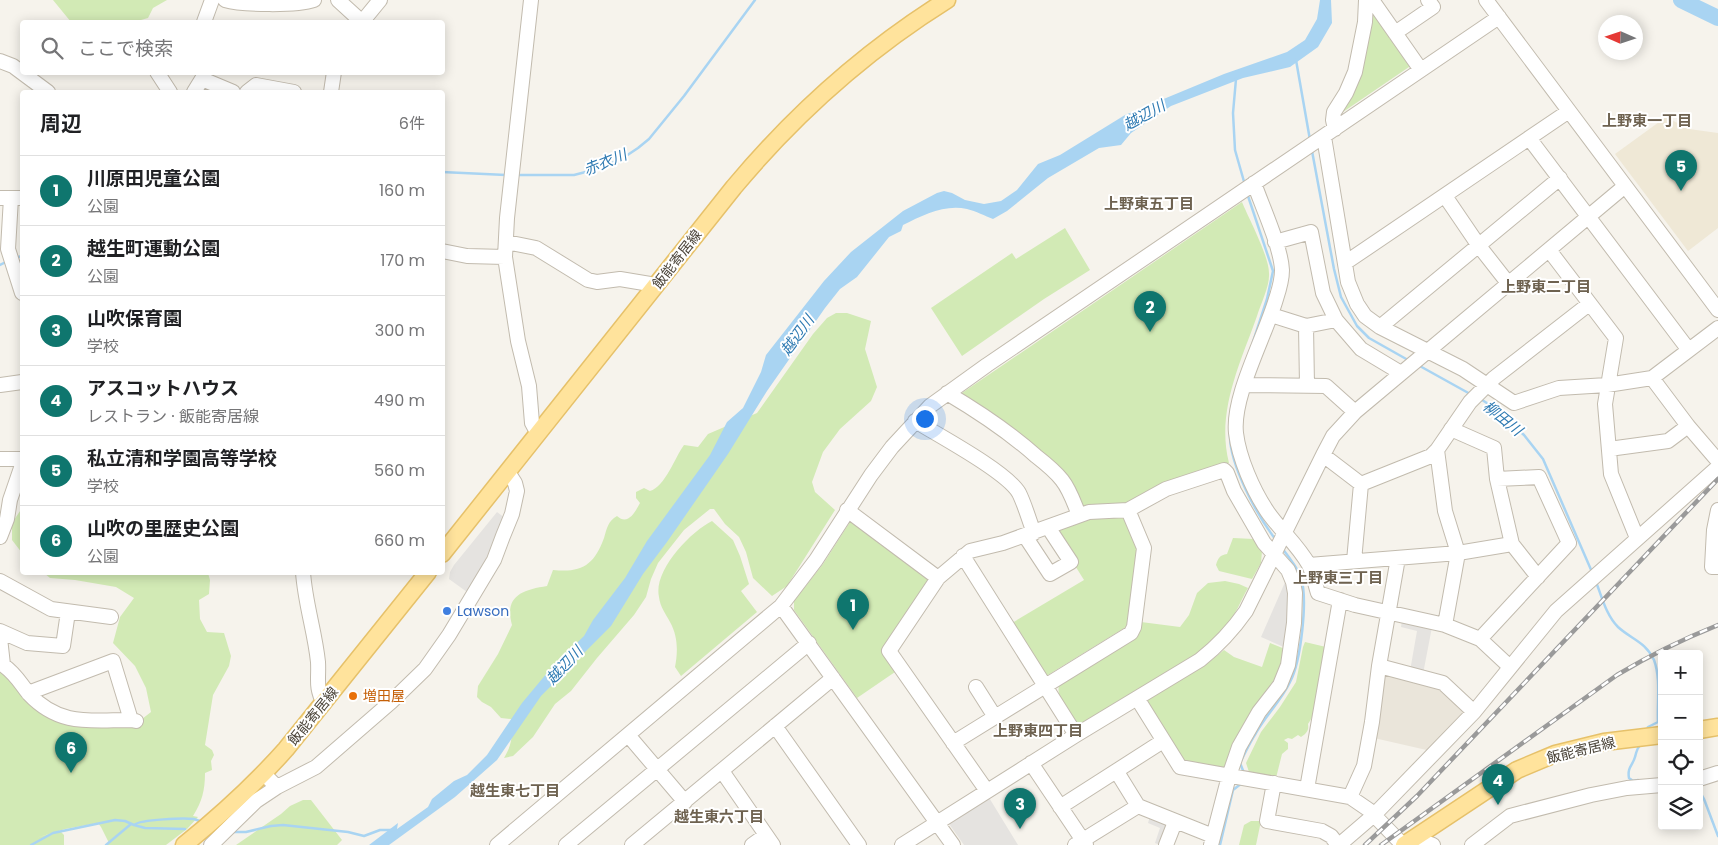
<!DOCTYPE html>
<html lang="ja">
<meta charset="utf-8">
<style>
body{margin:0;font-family:Poppins,"Noto Sans JP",sans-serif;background:#f2f2f2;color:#202124}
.controls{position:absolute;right:15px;bottom:15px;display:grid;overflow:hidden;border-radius:5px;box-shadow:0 2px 12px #0003}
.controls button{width:45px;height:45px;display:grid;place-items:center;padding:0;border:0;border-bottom:1px solid #e0e0e0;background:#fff;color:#202124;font:25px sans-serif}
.compass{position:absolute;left:1598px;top:15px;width:45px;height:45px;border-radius:50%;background:#fff;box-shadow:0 2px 12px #0003;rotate:273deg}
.you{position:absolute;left:924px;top:418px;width:18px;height:18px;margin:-12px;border:4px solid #fff;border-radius:50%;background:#1a73e8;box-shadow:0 0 0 8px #1a73e833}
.badge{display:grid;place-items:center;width:32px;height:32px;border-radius:50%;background:#0f766e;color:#fff;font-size:16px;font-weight:700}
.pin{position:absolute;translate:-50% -41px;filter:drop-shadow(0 1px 2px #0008)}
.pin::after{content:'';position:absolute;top:26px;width:18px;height:15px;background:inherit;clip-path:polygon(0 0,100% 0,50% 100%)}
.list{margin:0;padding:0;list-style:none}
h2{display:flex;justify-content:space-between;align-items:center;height:65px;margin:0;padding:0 20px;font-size:21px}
h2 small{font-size:16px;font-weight:400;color:#757577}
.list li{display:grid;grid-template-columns:32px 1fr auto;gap:15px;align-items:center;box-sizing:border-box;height:70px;padding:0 20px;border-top:1px solid #e0e0e0}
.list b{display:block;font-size:19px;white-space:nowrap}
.list p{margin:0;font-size:16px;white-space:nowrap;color:#757577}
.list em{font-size:16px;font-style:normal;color:#757577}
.icon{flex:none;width:28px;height:28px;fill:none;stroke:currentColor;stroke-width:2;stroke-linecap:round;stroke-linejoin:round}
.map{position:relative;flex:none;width:1718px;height:845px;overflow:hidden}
.search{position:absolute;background:#fff;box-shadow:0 2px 12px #0003;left:20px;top:20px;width:425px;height:55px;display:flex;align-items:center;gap:12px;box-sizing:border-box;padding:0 18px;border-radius:5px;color:#757577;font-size:19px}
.panel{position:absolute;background:#fff;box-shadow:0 2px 12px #0003;left:20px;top:90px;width:425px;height:485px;border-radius:5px}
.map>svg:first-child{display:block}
.residential{fill:#eae5da}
.education{fill:#efe8d6}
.green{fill:#d2eab5}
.parking{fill:#e5e3e0}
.water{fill:#a9d4f2}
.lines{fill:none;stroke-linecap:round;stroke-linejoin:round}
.stream{stroke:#a9d4f2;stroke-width:2.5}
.river{stroke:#a9d4f2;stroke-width:16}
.minor-casing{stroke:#c2bbae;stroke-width:16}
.major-casing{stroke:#e6c16a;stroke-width:19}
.minor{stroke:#fff;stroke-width:14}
.major{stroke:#ffe39c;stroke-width:16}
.rail-casing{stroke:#9a9a9a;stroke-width:4.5}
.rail{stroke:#fff;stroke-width:2.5;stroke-dasharray:8;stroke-linecap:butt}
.shop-dot{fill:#3f7fe0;stroke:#fff;stroke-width:2}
.food-dot{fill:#e8710a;stroke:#fff;stroke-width:2}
.labels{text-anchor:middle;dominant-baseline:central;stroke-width:4;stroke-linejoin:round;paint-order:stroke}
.street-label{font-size:14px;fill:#4b4439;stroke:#fff}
.shop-label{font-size:14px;fill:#366cbe;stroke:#fff;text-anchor:start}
.food-label{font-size:14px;fill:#c56008;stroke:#fff;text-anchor:start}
.water-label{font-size:15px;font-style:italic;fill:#2e7ab2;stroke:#fff}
.neighbourhood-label{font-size:15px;font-weight:bold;fill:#6e6250;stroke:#fff}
</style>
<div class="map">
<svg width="1718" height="845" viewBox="0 0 1718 845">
<rect width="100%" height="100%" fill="#f6f3ec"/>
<path class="residential" d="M1385 673 1442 687 1466 713 1431 751 1374 738 1382 676Z"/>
<path class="education" d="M1666 117 1689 129 1718 133V228L1688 251 1615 154Z"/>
<path class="green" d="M53 0H167L153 8 148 18 134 22H71Z
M1373 8 1411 63 1409 67 1343 112 1341 110Z
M1242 202C1249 219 1269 256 1269 273 1270 286 1261 303 1257 316 1240 364 1216 412 1229 463L1125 506 1082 507 1073 489 959 395Z
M1065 228 1090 270 1044 299 962 356 931 308 1012 253 1016 259Z
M836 313H847L871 321 865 349 877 387 871 401 840 429 823 452 812 482 815 492 835 510 787 586 772 596 753 578 746 552 739 537 725 524 714 509H710L684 530 658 563 651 579 646 597 634 615 597 658 571 691 555 704 533 737 513 756 504 758C512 745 513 735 511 719L501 718 491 707 482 702 477 697 478 686 498 654 512 625C504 596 522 590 547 586L553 570C582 573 594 565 604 538 607 528 608 521 617 516 628 526 635 512 640 503L636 498V492L644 488 650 491C665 487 675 457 684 445L698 447 708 434 757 413 813 334 827 318Z
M22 508V553L12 540V523Z
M1123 514 1140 546 1129 624 1126 627 1048 675H1044L1012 623 1084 580 1054 532 1092 515Z
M712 521 733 540 740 556 749 584 741 591 757 612 681 676 675 667C678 652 678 636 670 622 666 614 660 607 659 597 653 571 690 532 712 521Z
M850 522H855L929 577 930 581 883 651 895 672 857 698 794 610V601L823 564Z
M1233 538 1254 539 1262 551 1261 563 1252 579 1219 571 1216 565C1218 558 1220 555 1227 554Z
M44 573H208L210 580 209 594 199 600 200 619 207 632 224 633 231 656 229 666 213 695 205 745 212 750 214 755 211 761 212 770 205 773C205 790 202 802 193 816L198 817 187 829 166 845H107L109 843 101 827 98 823 65 829 36 838 60 831 64 835V845H0V672L9 673 37 709 133 726 151 712 146 688 135 666 113 643 120 617 134 598 116 587 75 580 50 578Z
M1225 581 1239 584 1248 588C1241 600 1236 614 1227 625 1205 653 1173 669 1143 687 1122 699 1102 712 1080 724L1074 722C1066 710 1053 695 1061 680L1141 622 1180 627 1189 615 1197 593 1208 583Z
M1305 642 1326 647C1322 669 1321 707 1308 724 1309 730 1307 733 1301 737L1298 735 1292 739 1288 738 1284 740 1288 743V749L1282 754 1276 778 1253 775 1249 772 1246 763 1261 732 1280 707 1296 682 1303 647Z
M1270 643 1285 649 1282 665 1275 681 1259 700 1233 743 1228 768 1186 765 1145 705 1147 698 1208 663 1224 650 1234 657 1262 667Z
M303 800H311L342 840 337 845H236L281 814 290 806Z
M1251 821H1261L1256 845H1239L1244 825Z"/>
<path class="parking" d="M497 512 505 518 480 571 467 592 449 579 450 572 454 565Z
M1286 580 1291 595 1286 648 1261 637Z
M1402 620 1432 627 1423 674 1410 671 1417 631 1401 627Z
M988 796 1018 845H964L947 821Z
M1150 816 1166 821 1169 826 1160 845 1155 843 1160 828 1148 823Z"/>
<path class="water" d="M1320 0H1331L1332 23 1318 47 1290 67 1243 78 1171 106 1131 133 1121 145 1099 148 1048 178 1007 211 993 219C985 216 976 211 967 209 945 204 923 215 903 225L901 231 889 237 857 277 840 289 825 308 767 391 728 454 667 542 643 574 611 626 541 696 497 760 455 797 389 845H369L398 823 397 829 428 807 432 799 454 781 467 775 487 755 522 703 552 667 584 636 593 620 625 578 647 541 710 455 727 422 743 408 761 372 766 355 824 281 851 252 903 211 937 193 944 191 952 193 965 200 984 204 1001 201 1017 190 1038 164 1060 155 1125 115 1224 74 1287 52 1305 40 1317 19Z"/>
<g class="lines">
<path class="stream" d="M1296 60 1310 140
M1236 79 1233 113 1235 150 1245 185
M1312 151 1334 269 1341 297 1357 326 1369 338 1408 360
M442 172 506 175
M516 175H574L601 168 623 158 638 148 649 139 684 96 755 0
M1247 193 1273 271 1267 299 1253 342
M15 258 22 256
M0 265 8 261
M1418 365 1472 395
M1479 398 1493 407 1524 435 1543 459 1592 572
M1230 434C1229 464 1258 517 1276 540
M1596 582C1602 597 1606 615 1618 627 1631 639 1646 642 1654 660 1661 679 1657 702 1658 722L1648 727 1647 730
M1244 773 1240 763C1245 753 1250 742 1256 733 1266 715 1281 701 1290 682 1301 661 1308 600 1301 577 1297 567 1289 557 1282 548
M1638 780 1633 781 1629 778C1627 767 1633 765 1635 757 1637 751 1636 749 1641 744
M1699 790 1704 799 1718 836
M134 825 145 828 185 829
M231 832H246L271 826 283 825 348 832 364 836 380 830H392
M31 845 53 833 115 820 125 821 134 825C141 819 185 818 194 819 197 820 200 821 202 822
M106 845 131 824
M1220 845 1233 790 1242 783"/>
<path class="river" d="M1681 0 1718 18"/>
<defs>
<path id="minor" d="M225 0C242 5 297 6 314 0
M338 0 362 22
M531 0 507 218 505 257 518 341 529 386 532 423 538 434
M1372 0 1421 70
M1486 0 1718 310
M204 22 212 0
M362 22 380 0
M1395 33 1433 7 1428 0
M0 61 13 66 48 92
M157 72 170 92
M194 92 202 79 233 92
M247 92 256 85 294 92
M331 92 334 72
M1335 129 1333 120 1334 112 1346 93 1355 72 1365 22 1366 0
M1324 137 1348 282 1357 304 1365 316 1380 327 1463 369 1514 403 1559 388 1607 385 1652 378 1718 328
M1529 138 1688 349
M1254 183C1262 206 1281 247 1282 270 1282 280 1279 290 1276 299 1265 337 1232 396 1236 433 1239 458 1253 490 1267 511 1279 529 1298 545 1309 565 1313 573 1315 584 1318 593L1355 605 1445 625 1480 639 1510 667
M1445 196 1479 246 1508 283
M0 198H22
M11 198 8 249 22 293
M506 242 536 248 588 280 597 282 620 279 656 285
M1275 242 1311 232 1323 293 1336 320 1361 349 1401 373
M1549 250 1616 338 1605 404 1611 474 1637 538
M442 251 467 256 505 257
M1345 263 1569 111
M1271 315 1306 326 1336 320
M1306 326 1307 385
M1380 327 1560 178
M1652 378 1688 426 1718 461
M0 385 22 382
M1245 385 1326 386 1355 412
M947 393C979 412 1008 431 1036 456 1045 463 1055 471 1062 480 1070 490 1074 503 1079 515
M915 421C938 435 1007 472 1019 493 1025 505 1029 520 1034 533
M1451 429 1494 448 1497 479 1512 544 1538 577
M1609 449 1668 441 1688 426
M1437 450 1445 511 1458 553 1445 625
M1323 455 1361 484
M0 459H22
M1361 484 1431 456 1437 450 1470 402 1494 378 1589 304
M847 510 938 578
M1718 510 1714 530 1712 567H1718
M1025 536 1050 574 1071 562 1048 527
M0 537 7 519 10 500 22 465
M963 556 1076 735
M1354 561 1361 484
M1309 565 1458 553 1512 544
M303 572C305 603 315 632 318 662 319 680 315 686 324 704
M0 581 51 609 111 617
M781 606 953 845
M0 631 27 643 63 646 68 612
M0 638 3 665C16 674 20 683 29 694 60 727 91 720 131 720L136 721
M1480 639 1569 543 1539 477 1497 479
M1379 666 1443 683 1474 712
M976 687 995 717
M28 693 113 661 131 720
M1137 698 1180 767 1350 797 1369 810 1403 845
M775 726 859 845
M628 735 685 802
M953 743 1131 633 1134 627 1144 548 1128 510
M1031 763 1086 845
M722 771 773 845
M1117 772 1138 806 1213 836
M264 774 277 787 316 767 391 702 425 669 449 635 494 560 503 536 512 514 517 491 515 483 508 472
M1699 779 1718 773
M1274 783 1267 821 1322 831 1331 836 1338 845
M1307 789 1340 600
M987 791 889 651 938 578 970 551 1003 543 1089 512 1128 510 1166 489 1224 470 1227 473 1234 491 1264 543 1288 570 1293 582 1295 593 1294 623 1288 665 1280 685 1259 712 1239 747 1229 776 1211 845
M1350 797 1364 766 1372 722 1379 666 1398 558
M1060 807 1163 741
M1415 838 1433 845
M211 845 256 801 277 787
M497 845 781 606 816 560 871 475 892 447 930 406 987 365 1499 17
M566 845 809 643
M632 845 833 678
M752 845 766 835
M902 845 1076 735 1200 660C1219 645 1232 631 1246 611L1323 455 1333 436 1355 412 1625 186
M1075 845 1138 806
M1166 845 1175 822
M1339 845 1374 815 1474 712 1556 611 1718 467
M1472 845 1510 816 1591 795 1627 788 1662 785"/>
<path id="major" d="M442 554 734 187C795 114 867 50 947 0
M1699 730 1718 727
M184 845C221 815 255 784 286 749L428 572
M1404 845 1517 770 1555 754 1604 742 1662 735"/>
</defs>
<use href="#minor" class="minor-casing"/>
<use href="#major" class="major-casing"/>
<use href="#minor" class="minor"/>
<use href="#major" class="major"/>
<defs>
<path id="rail" d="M1365 845 1417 796 1718 479
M1381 845 1617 675C1650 655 1683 639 1718 625"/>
</defs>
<use href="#rail" class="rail-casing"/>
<use href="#rail" class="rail"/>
</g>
<circle class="shop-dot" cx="447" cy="611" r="5"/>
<circle class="food-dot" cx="353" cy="696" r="5"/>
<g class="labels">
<g class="street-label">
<text transform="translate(677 259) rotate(-52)">飯能寄居線</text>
<text transform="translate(313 716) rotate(-51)">飯能寄居線</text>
<text transform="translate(1581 750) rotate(-14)">飯能寄居線</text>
</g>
<g class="shop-label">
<text x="457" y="611">Lawson</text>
</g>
<g class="food-label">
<text x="363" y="696">増田屋</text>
</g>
<g class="water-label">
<text transform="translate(1144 115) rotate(-29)">越辺川</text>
<text transform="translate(605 162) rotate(-22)">赤衣川</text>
<text transform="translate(797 335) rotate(-54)">越辺川</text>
<text transform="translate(1503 418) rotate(39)">柳田川</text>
<text transform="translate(564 665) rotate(-47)">越辺川</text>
</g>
<g class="neighbourhood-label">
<text x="1647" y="120">上野東一丁目</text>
<text x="1149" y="203">上野東五丁目</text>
<text x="1546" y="286">上野東二丁目</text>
<text x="1338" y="577">上野東三丁目</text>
<text x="1038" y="730">上野東四丁目</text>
<text x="515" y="790">越生東七丁目</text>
<text x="719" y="816">越生東六丁目</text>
</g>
</g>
</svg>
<div class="controls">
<button>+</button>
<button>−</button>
<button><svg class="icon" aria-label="locate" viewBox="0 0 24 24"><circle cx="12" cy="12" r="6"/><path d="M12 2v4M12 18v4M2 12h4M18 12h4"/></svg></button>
<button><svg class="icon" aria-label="layers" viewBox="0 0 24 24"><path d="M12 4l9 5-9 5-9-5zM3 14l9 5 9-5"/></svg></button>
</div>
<svg class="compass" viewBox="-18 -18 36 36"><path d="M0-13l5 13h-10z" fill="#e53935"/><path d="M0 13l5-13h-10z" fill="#757577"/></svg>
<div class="you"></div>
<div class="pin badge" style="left:853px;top:630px">1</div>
<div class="pin badge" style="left:1150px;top:332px">2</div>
<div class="pin badge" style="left:1020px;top:829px">3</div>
<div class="pin badge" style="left:1498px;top:805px">4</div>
<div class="pin badge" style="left:1681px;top:191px">5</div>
<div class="pin badge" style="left:71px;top:773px">6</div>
<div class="search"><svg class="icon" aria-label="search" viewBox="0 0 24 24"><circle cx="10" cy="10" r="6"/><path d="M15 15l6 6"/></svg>ここで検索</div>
<section class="panel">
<h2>周辺<small>6件</small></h2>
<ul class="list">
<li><span class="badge">1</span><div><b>川原田児童公園</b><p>公園</p></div><em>160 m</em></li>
<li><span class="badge">2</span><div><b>越生町運動公園</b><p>公園</p></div><em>170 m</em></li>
<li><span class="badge">3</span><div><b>山吹保育園</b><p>学校</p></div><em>300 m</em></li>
<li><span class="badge">4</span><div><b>アスコットハウス</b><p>レストラン · 飯能寄居線</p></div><em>490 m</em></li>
<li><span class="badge">5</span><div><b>私立清和学園高等学校</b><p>学校</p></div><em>560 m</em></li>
<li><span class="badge">6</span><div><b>山吹の里歴史公園</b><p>公園</p></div><em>660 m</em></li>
</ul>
</section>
</div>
